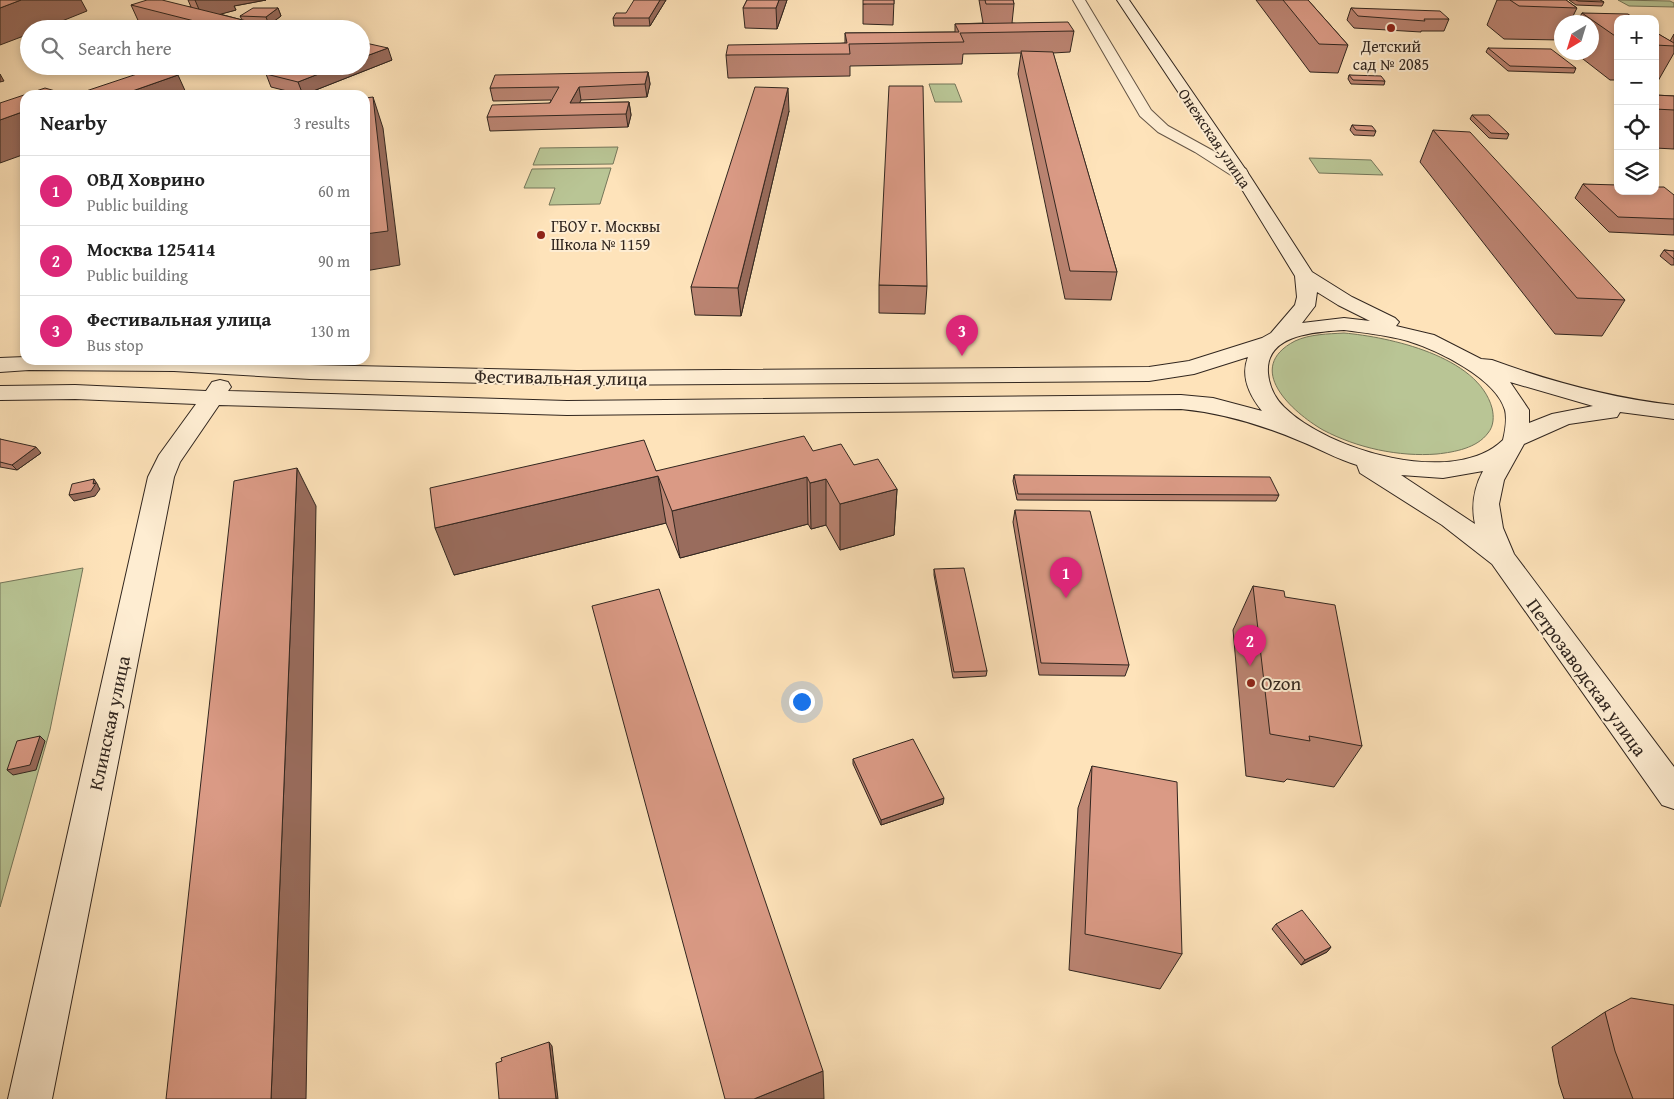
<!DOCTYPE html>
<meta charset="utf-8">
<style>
body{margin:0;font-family:"Gentium Book Plus",serif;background:#f2f2f2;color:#222}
.controls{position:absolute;right:15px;top:15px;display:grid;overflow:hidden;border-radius:10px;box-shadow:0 2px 8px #0003}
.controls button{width:45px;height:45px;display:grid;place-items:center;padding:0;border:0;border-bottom:1px solid #e0e0e0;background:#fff;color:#222;font:25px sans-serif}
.compass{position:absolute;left:1554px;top:15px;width:45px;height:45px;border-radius:50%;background:#fff;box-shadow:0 2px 8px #0003;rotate:218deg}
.you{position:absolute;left:801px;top:701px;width:18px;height:18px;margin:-12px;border:4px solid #fff;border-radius:50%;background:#1a73e8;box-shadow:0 0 0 8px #1a73e833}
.badge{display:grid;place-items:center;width:32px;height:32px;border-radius:50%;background:#db2777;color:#fff;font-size:16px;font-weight:700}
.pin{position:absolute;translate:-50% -41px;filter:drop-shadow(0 1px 2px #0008)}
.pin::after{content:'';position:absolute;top:26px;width:18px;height:15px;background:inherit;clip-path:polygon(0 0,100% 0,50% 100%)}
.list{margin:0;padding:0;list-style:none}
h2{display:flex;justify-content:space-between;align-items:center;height:65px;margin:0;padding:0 20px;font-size:21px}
h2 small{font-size:16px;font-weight:400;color:#767676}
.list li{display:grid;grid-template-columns:32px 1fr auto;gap:15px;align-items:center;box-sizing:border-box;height:70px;padding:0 20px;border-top:1px solid #e0e0e0}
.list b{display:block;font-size:19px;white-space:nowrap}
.list p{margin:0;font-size:16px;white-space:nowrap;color:#767676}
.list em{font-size:16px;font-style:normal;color:#767676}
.icon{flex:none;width:28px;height:28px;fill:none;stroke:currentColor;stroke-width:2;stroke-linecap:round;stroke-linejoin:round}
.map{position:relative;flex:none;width:1674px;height:1099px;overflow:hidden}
.search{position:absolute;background:#fff;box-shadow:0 2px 8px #0003;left:20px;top:20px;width:350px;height:55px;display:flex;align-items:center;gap:12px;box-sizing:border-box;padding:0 18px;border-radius:28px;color:#767676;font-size:19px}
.panel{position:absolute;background:#fff;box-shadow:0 2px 8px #0003;left:20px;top:90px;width:350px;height:275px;border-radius:15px}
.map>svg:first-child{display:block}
.green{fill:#b9c595;stroke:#75765a}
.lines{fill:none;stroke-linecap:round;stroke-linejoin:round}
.street-casing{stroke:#645546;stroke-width:2}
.secondary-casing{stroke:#31261f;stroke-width:2}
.street{fill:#feedd2;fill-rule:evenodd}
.secondary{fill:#feedd2;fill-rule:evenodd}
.wall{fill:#bb8472;stroke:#31261f}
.shaded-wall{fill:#996c5d;stroke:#31261f}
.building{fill:#da9a85;stroke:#31261f}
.poi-dot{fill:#8f2418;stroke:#feedd2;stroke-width:2}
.labels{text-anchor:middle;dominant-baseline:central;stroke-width:4;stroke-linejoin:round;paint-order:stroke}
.far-poi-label{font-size:16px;fill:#31261f;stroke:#feedd2}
.far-street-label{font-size:16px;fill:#31261f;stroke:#feedd2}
.street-label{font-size:19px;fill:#31261f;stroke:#feedd2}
.poi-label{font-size:19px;fill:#31261f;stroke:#feedd2;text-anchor:start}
</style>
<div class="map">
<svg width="1674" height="1099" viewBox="0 0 1674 1099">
<rect width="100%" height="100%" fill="#fee3ba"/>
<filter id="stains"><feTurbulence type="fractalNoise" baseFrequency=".004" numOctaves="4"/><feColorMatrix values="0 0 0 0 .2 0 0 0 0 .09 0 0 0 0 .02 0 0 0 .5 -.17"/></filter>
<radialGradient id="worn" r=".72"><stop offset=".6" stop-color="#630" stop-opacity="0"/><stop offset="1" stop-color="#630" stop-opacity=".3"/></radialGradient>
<path class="green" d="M1618 0 1670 1 1674 3V7L1629 6Z
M929 84H955L962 102H935Z
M618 147 613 164 533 165 540 148Z
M1309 158 1371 160 1383 175 1319 173Z
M611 168 600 204 549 205 555 188H524L532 169Z
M1344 333C1389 337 1478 356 1492 408 1494 416 1494 426 1488 433 1477 448 1455 452 1437 454 1399 457 1357 448 1323 430 1292 412 1243 368 1295 341 1310 334 1328 334 1344 333Z
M83 568 50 730 0 907V583Z"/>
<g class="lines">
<defs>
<path id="street" d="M1073 0H1085L1151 110 1168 126 1246 169 1248 173 1246 177H1234L1195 152 1158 132 1140 116Z"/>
<path id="secondary" d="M1117 0H1129L1248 173 1312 272 1352 297 1395 318 1399 322 1396 326 1434 335 1481 359 1492 360C1552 382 1611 398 1674 405V419L1620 412 1617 417 1569 424 1524 444 1504 480 1499 504 1503 528 1514 554 1674 767V809L1662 805 1492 564 1442 525 1360 473 1357 465C1337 459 1320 449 1300 441 1262 425 1223 413 1181 409L567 415 219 405 180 462 174 477 52 1099H8L148 477 159 455 196 404 75 399 0 400V386L75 385 206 391 212 382 220 380 228 382 231 387 228 391 567 401 1181 395 1213 398 1262 411C1250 396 1240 377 1248 357L1194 374 1149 381 577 385 310 379 174 371 29 370 0 372V358L25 357V360H220L310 365 577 371 1149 367 1189 361 1262 338 1271 333 1295 305 1297 297 1295 276 1232 173ZM1317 292 1338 305 1370 321 1344 318 1302 323 1315 306ZM1344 330C1365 333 1387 335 1408 341 1437 350 1496 378 1505 410 1507 418 1505 432 1503 440 1454 488 1327 450 1284 407 1275 398 1269 386 1268 373 1265 334 1315 332 1344 330ZM1510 382 1593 406 1552 414 1529 423V410ZM1483 471C1474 488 1471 505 1475 524L1401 475 1443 478Z"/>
</defs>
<use href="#street" class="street-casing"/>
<use href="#secondary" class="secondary-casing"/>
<use href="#street" class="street"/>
<use href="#secondary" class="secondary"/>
</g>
<path class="wall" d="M188 0H266L234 6 236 10 220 14 242 20 240 16 278 8 281 16 269 25H262L279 29H142L131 5 191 7Z
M666 0 650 26H614L613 18Z
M747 0H787L777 29 745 28 743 8Z
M894 0 893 25 863 24V4Z
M979 0H1013L1014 4 1012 23 1074 31 1070 52 1053 53 1117 272 1111 300 1065 299 1018 74 1021 53 963 54 962 64 850 66V76L728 78 726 55 845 43V33L955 32V24L983 23Z
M1256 0H1308L1348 45 1338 73 1310 72Z
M1497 0H1566L1577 8 1570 22H1562L1561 40 1504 39 1487 25Z
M1569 0H1600L1604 2 1602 6 1576 5Z
M1351 8 1449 19 1444 31H1421V32L1354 28 1347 20Z
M1582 13 1618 19V80H1610L1574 52H1592V22H1577Z
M1655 32 1670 41 1674 34V53L1658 81H1655Z
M1488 48 1576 68 1574 73 1508 71 1486 52Z
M392 60 303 95 271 87 266 74 281 68 274 66H361Z
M648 72 650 84 647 97 581 100 579 103 629 102 631 115 628 127 490 131 487 117 550 103 551 100 493 101 490 88Z
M1349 75 1385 81 1384 85 1351 84 1348 79Z
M1655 95 1674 96V149L1655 148Z
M789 111 741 316 695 315 691 287Z
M1472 115 1509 134 1507 139 1489 138 1470 119Z
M1352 125 1376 131 1374 136 1354 135 1350 130Z
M1618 127V135L1615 132Z
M1433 130 1625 300 1602 336 1555 334 1420 162Z
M1583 184 1674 195V235L1609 232 1575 198Z
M1664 250 1674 251V265H1671L1660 256Z
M879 285 927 286 925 314 879 313Z
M0 439 41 453 17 470 0 467Z
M854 465 897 489 894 535 840 550 826 525 811 529 808 524 680 558 666 523 454 575 656 471Z
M1014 475 1279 495 1276 501 1017 500 1013 481Z
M1015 510 1129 665 1125 676 1039 675 1013 522Z
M934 569 987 671 986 676 953 678 934 575Z
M1253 586 1285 597 1362 746 1334 787 1287 779 1284 782 1246 776 1233 630Z
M853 759 943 804 881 825 853 764Z
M1092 766 1182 954 1160 989 1069 970 1078 808Z
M1276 924 1331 947 1327 952 1301 965 1272 929Z
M1605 1012 1674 1099H1564L1559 1084 1552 1047Z"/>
<path class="shaded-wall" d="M21 0H81L87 11 42 29H29V34L0 45V8Z
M195 0H266L234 6 236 10 203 19Z
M660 0H666L650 26 649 18Z
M779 0H787L777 29 776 8Z
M278 8 281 16 269 25 266 17Z
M388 48 392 60 303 95 298 82 339 66H361V58Z
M648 72 650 84 647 97 645 84Z
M0 74 4 81 0 82Z
M178 75 187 95H121Z
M579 87 581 100 573 115 570 103Z
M788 88 789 111 741 316 738 288Z
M373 97 383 128 400 265 365 271V234Z
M629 102 631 115 628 127 626 114Z
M25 111V154L0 163V120Z
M36 447 41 453 17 470 12 465Z
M297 468 316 506 306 1099H271Z
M658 476 666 523 454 575 435 528Z
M807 477 808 524 680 558 672 511Z
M94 479 98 485V486L100 489 95 496 74 501 69 495 93 484Z
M826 479V525L811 529 810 483Z
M897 489 894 535 840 550V504Z
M40 736 45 741 36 770 13 775 7 770Z
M944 798 943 804 881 825V820Z
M1331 947 1327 952 1301 965 1305 960Z
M549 1042 552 1046 558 1099H556Z
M823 1071 824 1099H754Z"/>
<path class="building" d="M0 0H21L0 8Z
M147 0H162L279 29H226L131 5Z
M634 0H660L649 18H613L616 13H626Z
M747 0H779L776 8H743Z
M863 0H894V4H863Z
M985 0H1013L1014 4H986Z
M1283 0H1308L1348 45 1319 44Z
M1510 0H1566L1577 8 1519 6Z
M1576 0H1600L1604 2 1578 1Z
M253 8H278L266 17 240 16Z
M1351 8 1440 11 1449 19H1424L1425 21 1358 16Z
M1582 13 1628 14 1635 19H1618V38Z
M1068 22 1074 31 960 33 964 42 849 44 850 54 726 55 728 45 847 43 845 33 959 32 955 24Z
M1655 32 1674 43V46L1655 45Z
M361 42 388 48 361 58Z
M1488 48 1551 49 1576 68 1510 66Z
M1021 51 1053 52 1117 272 1070 271Z
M287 66H339L298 82 266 74Z
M155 68 178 75 121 95H74Z
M648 72 645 84 579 87 570 103 629 102 626 114 487 117 492 105 550 103 559 87 490 88 495 75Z
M1349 75 1381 76 1385 81 1353 80Z
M889 86H923L927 286 879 285Z
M755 87 788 88 738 288 691 287Z
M45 88 69 95H25V111L0 120V103Z
M1655 95 1674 96V110L1655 109Z
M373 97 388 231 365 234V98Z
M1472 115H1489L1509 134 1491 133Z
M1352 125 1372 126 1376 131 1356 130Z
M1433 130 1470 132 1625 300 1577 298Z
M1583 184 1618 185V191H1655V187H1664L1674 195V219L1618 217Z
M1664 250 1674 251V259Z
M804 436 813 451 841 444 854 465 878 459 897 489 840 504 826 479 810 483 807 477 672 511 658 476 435 528 430 488 644 440 656 471Z
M0 439 36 447 12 465 0 462Z
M297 468 271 1099H166L234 481Z
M1014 475 1270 477 1279 495 1018 494Z
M94 479 93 484 96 483 91 491 69 495 72 484Z
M1015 510 1090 511 1129 665 1041 663Z
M964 568 987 671 954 672 934 569Z
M1253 586 1284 591 1285 597 1335 605 1362 746 1309 736 1310 741 1270 734Z
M659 589 823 1071 754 1099H725L592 606Z
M40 736 30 765 7 770 17 741Z
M913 739 944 798 881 820 853 759Z
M1092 766 1177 782 1182 954 1085 934Z
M1302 910 1331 947 1305 960 1276 924Z
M1631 998 1674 1005V1099H1633L1615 1051 1605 1012Z
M549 1042 556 1099H499L496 1063 502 1061 501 1058Z"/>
<g class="poi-dot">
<circle cx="1391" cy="28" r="5"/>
<circle cx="541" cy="235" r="5"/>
<circle cx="1251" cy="683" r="5"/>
</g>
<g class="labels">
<g class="far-poi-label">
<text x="1391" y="46">Детский<tspan x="1391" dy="18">сад № 2085</tspan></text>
<text x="551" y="226" text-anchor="start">ГБОУ г. Москвы<tspan x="551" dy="18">Школа № 1159</tspan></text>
</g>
<g class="far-street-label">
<text transform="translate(1215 138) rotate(56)">Онежская улица</text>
</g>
<g class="street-label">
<text transform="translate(561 377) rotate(1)">Фестивальная улица</text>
<text transform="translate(1587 677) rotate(54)">Петрозаводская улица</text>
<text transform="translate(109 723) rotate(-78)">Клинская улица</text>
</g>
<g class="poi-label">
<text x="1261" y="683">Ozon</text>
</g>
</g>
<rect width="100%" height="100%" filter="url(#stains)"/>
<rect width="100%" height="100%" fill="url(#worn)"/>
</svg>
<div class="controls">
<button>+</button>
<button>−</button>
<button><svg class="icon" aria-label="locate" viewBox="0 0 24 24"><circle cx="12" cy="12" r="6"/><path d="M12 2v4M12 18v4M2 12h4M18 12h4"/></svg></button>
<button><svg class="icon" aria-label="layers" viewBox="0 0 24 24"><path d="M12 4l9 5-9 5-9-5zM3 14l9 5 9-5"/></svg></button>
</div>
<svg class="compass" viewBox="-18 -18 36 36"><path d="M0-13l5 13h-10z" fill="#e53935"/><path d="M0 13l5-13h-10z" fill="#767676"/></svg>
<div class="you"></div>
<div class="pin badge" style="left:1066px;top:598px">1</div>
<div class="pin badge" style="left:1250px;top:666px">2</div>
<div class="pin badge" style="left:962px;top:356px">3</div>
<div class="search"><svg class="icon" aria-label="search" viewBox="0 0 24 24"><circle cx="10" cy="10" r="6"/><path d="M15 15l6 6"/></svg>Search here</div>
<section class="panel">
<h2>Nearby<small>3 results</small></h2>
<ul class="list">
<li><span class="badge">1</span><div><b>ОВД Ховрино</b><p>Public building</p></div><em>60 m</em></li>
<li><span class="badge">2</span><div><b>Москва 125414</b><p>Public building</p></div><em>90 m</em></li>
<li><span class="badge">3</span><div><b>Фестивальная улица</b><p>Bus stop</p></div><em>130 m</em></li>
</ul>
</section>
</div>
